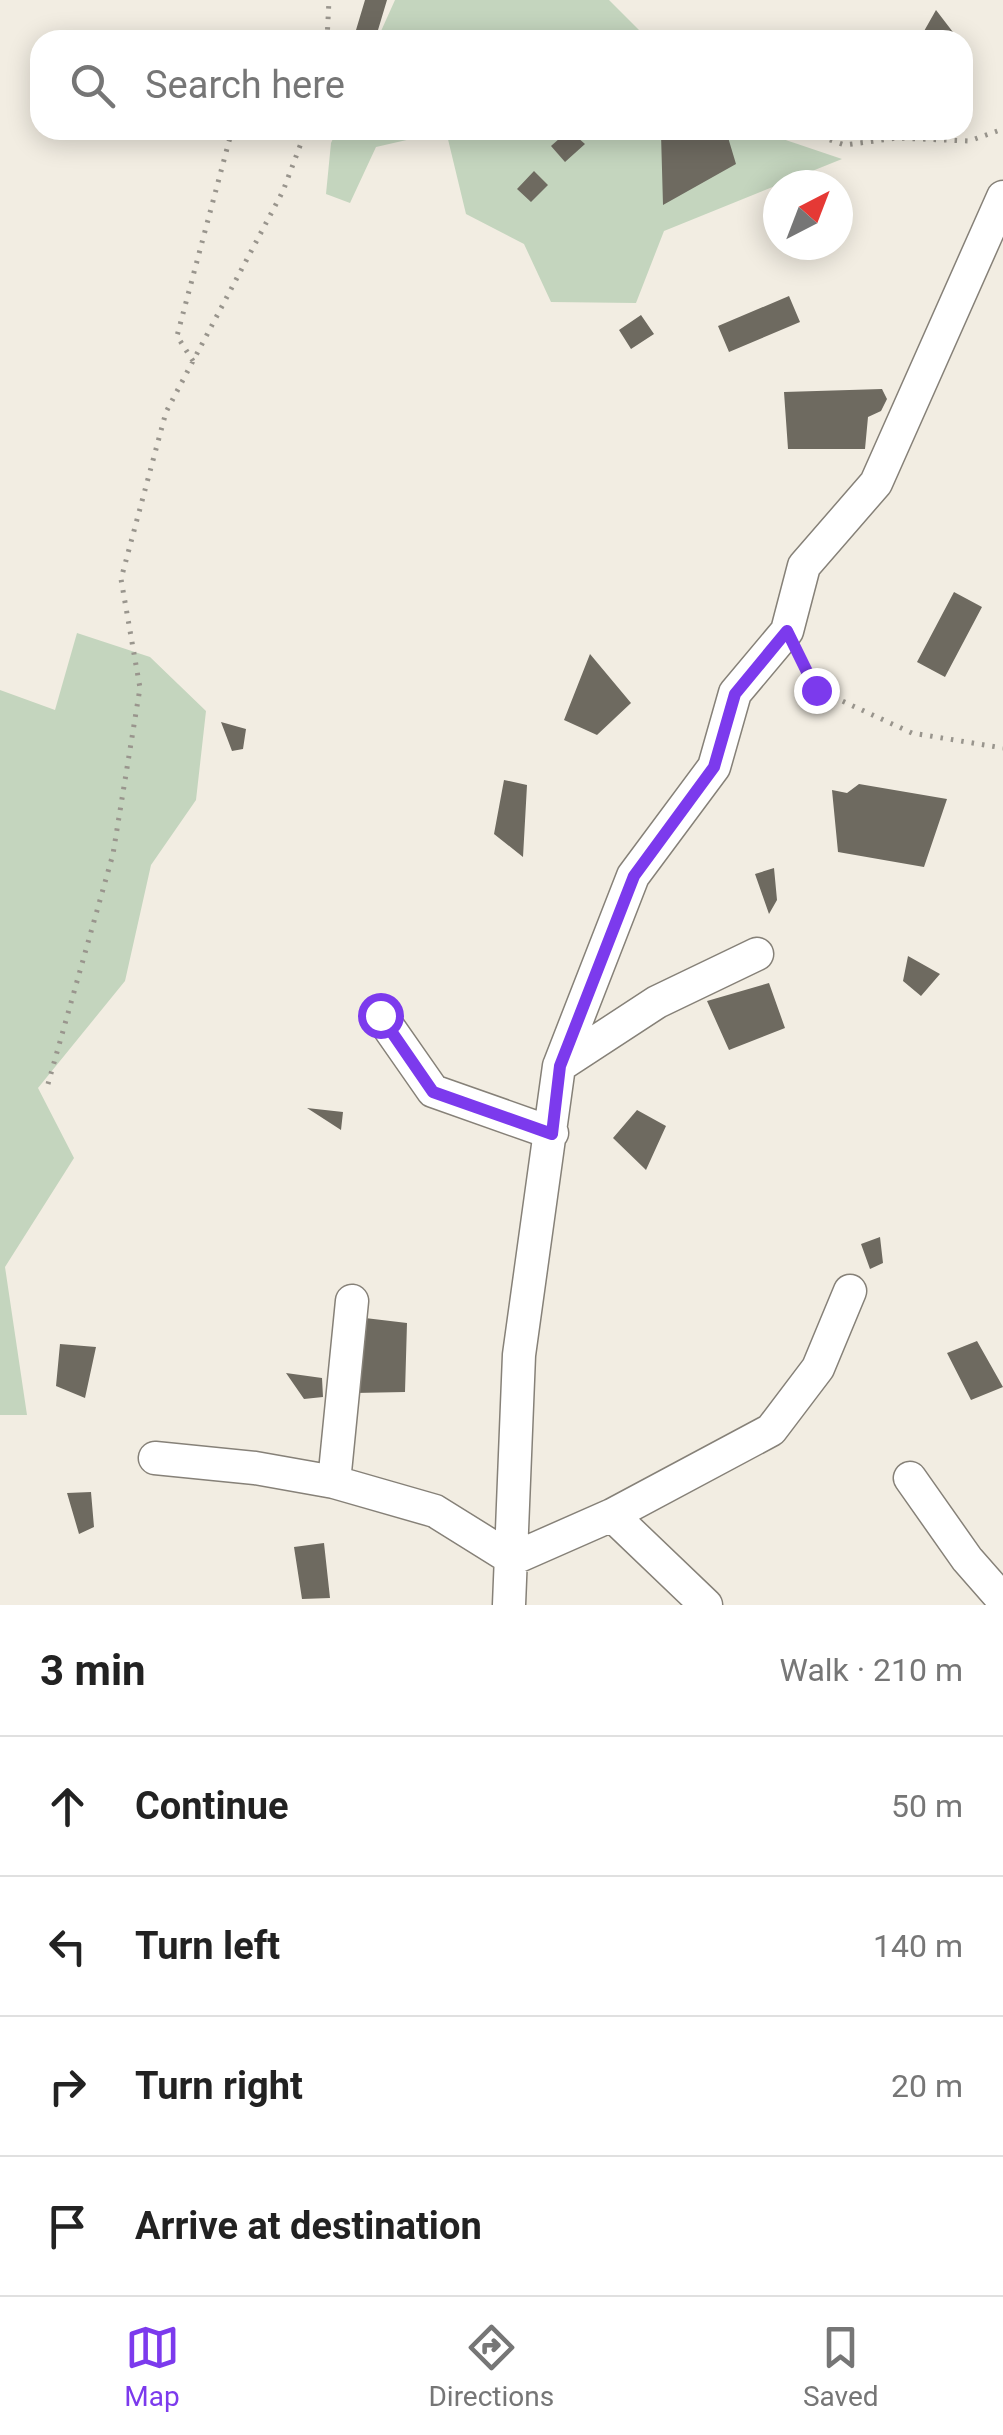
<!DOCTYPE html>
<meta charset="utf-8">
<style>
body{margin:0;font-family:Roboto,sans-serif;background:#f6f6f6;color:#222}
.compass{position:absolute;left:763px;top:170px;width:90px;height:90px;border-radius:50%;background:#fff;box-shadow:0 5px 25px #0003;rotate:42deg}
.stop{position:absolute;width:30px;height:30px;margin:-22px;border:8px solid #7c3aed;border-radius:50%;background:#fff}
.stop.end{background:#7c3aed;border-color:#fff;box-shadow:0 2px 10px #0008}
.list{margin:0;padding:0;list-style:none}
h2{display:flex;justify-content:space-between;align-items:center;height:130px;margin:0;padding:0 40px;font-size:42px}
h2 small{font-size:32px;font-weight:400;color:#767676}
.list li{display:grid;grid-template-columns:65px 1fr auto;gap:30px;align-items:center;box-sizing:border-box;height:140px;padding:0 40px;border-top:2px solid #e0e0e0}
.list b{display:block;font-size:38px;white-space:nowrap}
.list em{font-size:32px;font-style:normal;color:#767676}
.icon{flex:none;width:55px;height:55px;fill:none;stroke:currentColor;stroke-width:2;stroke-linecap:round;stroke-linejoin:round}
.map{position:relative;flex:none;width:1003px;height:1605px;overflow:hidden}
.search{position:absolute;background:#fff;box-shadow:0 5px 25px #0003;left:30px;right:30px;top:30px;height:110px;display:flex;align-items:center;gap:25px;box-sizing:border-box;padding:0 35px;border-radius:30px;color:#767676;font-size:38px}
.sheet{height:690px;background:#fff}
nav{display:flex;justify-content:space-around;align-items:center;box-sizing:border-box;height:140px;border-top:2px solid #e0e0e0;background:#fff;font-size:28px;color:#767676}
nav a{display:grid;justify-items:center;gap:5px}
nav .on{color:#7c3aed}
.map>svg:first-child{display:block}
.green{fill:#c4d5be}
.building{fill:#6e6a60}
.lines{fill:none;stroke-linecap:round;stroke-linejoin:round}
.minor-casing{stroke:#868178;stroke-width:35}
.path{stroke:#99958d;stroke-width:5;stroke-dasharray:2.5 8;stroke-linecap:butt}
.minor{stroke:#fff;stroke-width:32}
.route{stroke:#7c3aed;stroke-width:12}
</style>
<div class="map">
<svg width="1003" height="1605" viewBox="0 0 1003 1605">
<rect width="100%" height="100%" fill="#f2ede2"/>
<path class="green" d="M395 0H609L649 40H377Z
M337 130H756L842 159 664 231 636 303 551 302 524 244 466 214 446 131 376 147 350 203 326 194 331 143Z
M77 633 150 657 206 711 196 800 151 865 125 981 38 1088 74 1158 5 1267 27 1415H0V690L55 710Z"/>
<path class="building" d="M365 0H387L375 40H353Z
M936 10 959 40H919Z
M40 54V104H37L34 55Z
M569 130 585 144 565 162 551 146Z
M661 134H727L736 164 663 205Z
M534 171 548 185 531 202 517 189Z
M789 296 800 322 729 352 718 326Z
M641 315 654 334 631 349 619 330Z
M882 389 887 399 881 411 868 417 865 449H788L784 392Z
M954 592 982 607 945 677 917 662Z
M590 654 631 703 597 735 564 720Z
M221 722 246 729 243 749 232 751Z
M504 780 527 785 523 857 494 834Z
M859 784 947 799 924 867 838 852 832 790 847 793Z
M774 868 777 900 769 914 755 874Z
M908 956 940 974 921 996 903 981Z
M769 983 785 1028 729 1050 707 1001Z
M307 1108 343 1112 341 1130Z
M637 1110 666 1126 646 1170 613 1138Z
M880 1237 883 1263 870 1269 861 1244Z
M365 1318 407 1323 405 1392 354 1393Z
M977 1341 1003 1387 971 1400 947 1353Z
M60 1344 96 1347 85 1398 56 1386Z
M286 1373 322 1378 323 1397 304 1399Z
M91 1492 94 1527 79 1534 67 1493Z
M324 1543 330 1598 302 1599 294 1547Z"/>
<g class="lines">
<defs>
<path id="minor" d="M380 1015 433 1091 552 1133
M559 1066 657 1002 757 954
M352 1301 334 1482 435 1511 512 1559 612 1515 771 1430 818 1368 850 1291
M155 1458 255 1468 334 1482
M910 1478 967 1559 1003 1600
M612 1515 706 1605
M509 1605 519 1355 559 1066 633 876 714 767 735 693 787 631 804 566 876 483 1003 197"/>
</defs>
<use href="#minor" class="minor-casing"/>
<path class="path" d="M327 40 329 0
M800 130 845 145 897 138 969 141 1003 129
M193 361 177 336 232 130
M801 659 816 689 912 733 1003 748
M48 1084 113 854 140 688 121 579 166 412 283 191 306 130"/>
<use href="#minor" class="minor"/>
</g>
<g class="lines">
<path class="route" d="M380 1015 433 1092 552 1134 560 1066 634 876 714 767 735 694 787 631 816 690"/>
</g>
</svg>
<svg class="compass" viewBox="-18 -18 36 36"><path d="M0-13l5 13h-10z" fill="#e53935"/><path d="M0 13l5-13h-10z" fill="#767676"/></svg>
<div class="stop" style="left:380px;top:1015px"></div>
<div class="stop end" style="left:816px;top:690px"></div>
<div class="search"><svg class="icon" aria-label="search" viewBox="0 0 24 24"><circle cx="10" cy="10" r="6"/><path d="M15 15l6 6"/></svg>Search here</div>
</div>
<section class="sheet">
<h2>3 min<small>Walk · 210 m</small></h2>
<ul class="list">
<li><svg class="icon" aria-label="ahead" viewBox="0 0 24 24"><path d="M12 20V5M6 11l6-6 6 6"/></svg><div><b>Continue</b></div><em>50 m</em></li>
<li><svg class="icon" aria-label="left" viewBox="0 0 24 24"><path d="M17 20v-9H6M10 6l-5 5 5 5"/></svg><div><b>Turn left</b></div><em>140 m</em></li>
<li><svg class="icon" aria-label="right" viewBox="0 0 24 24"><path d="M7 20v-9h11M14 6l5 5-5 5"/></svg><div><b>Turn right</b></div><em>20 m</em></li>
<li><svg class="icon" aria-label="arrive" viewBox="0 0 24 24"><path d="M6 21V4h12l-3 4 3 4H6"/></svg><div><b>Arrive at destination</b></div></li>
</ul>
</section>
<nav>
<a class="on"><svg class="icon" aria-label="map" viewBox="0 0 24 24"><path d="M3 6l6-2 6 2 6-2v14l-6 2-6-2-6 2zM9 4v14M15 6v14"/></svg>Map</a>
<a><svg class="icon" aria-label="directions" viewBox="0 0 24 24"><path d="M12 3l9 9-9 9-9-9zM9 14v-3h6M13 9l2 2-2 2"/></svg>Directions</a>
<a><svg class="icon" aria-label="saved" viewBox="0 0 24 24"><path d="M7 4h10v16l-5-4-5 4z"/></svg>Saved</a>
</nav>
